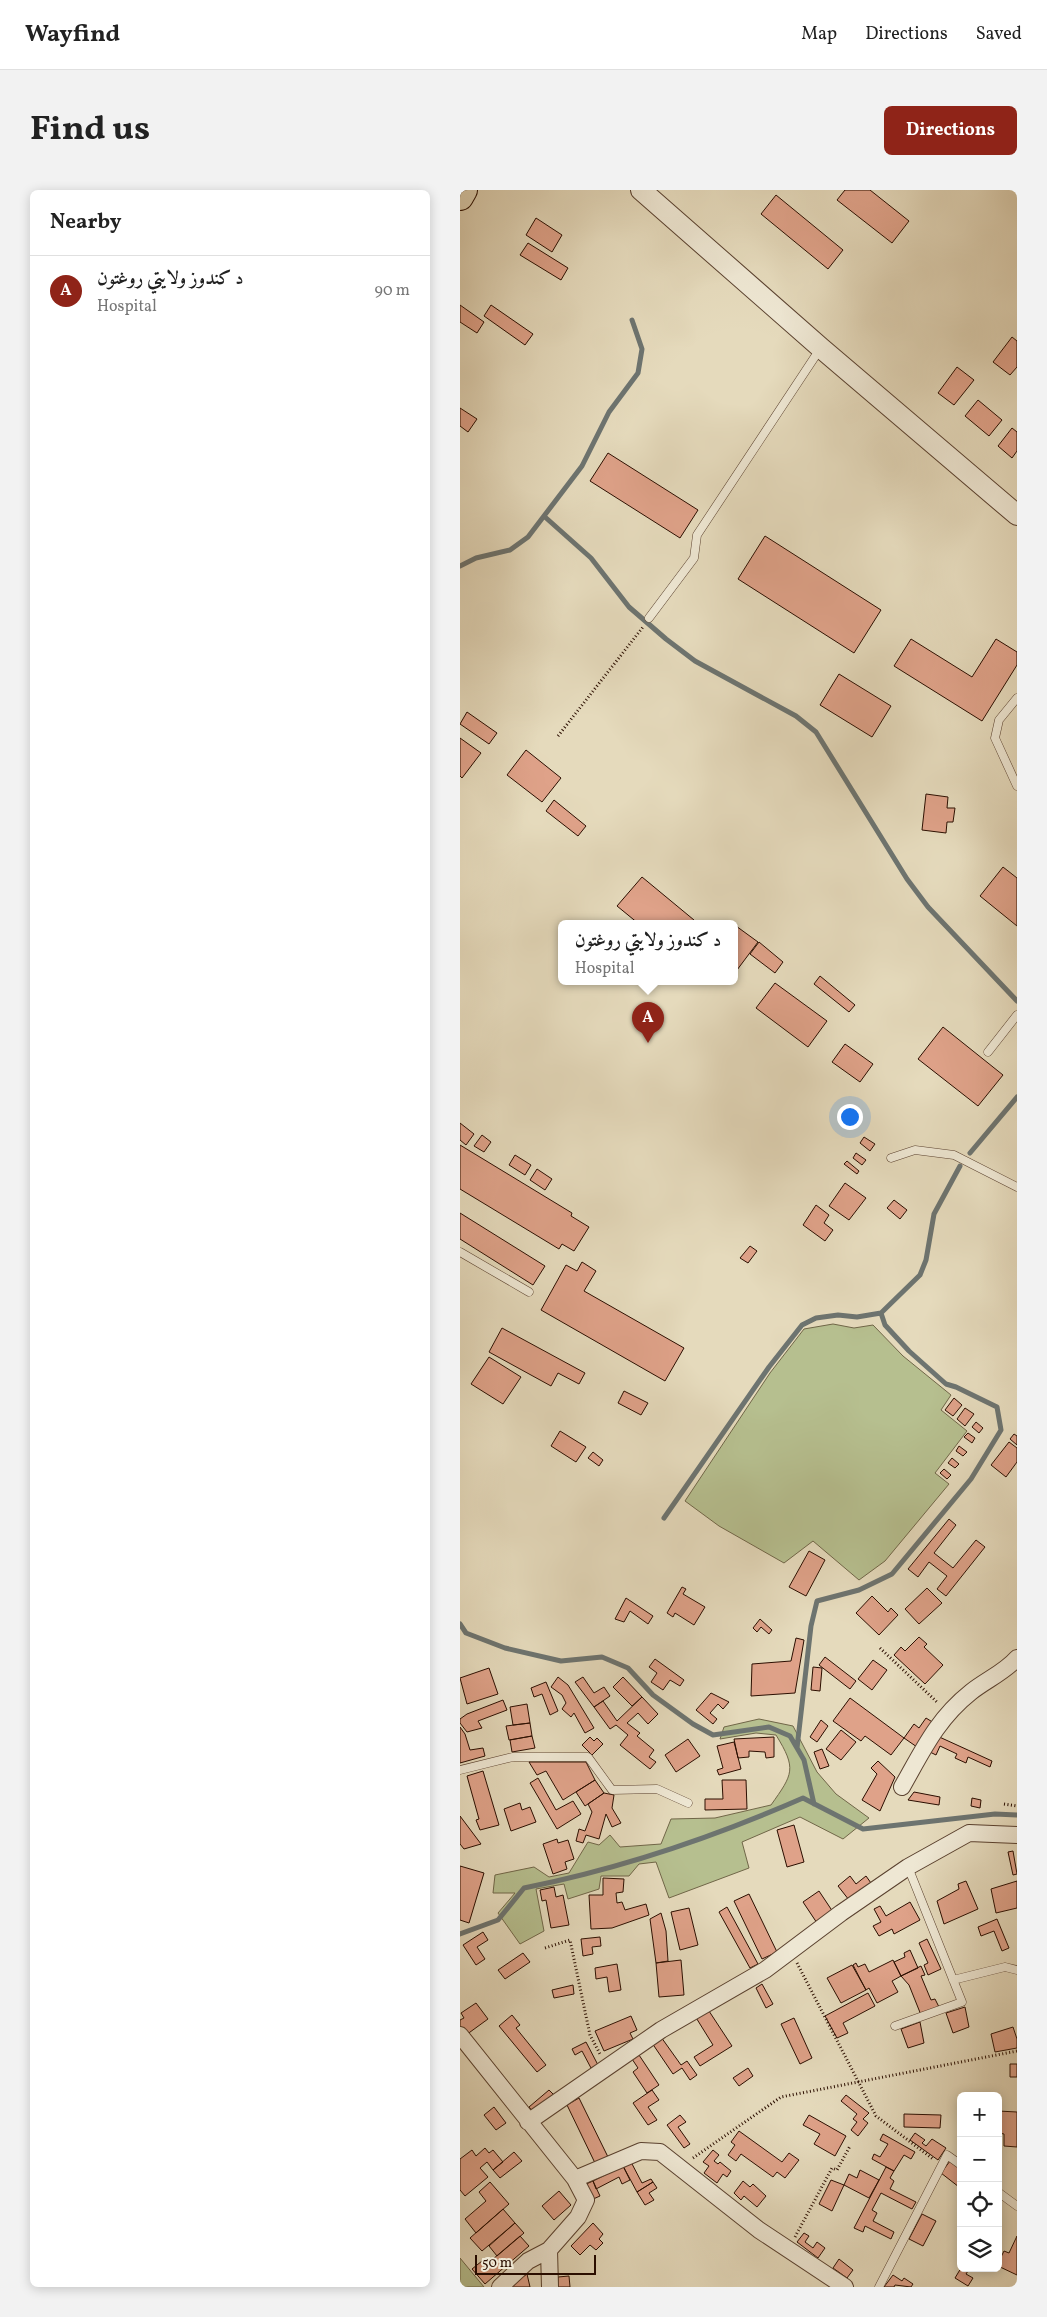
<!DOCTYPE html>
<meta charset="utf-8">
<style>
body{margin:0;font-family:Vollkorn,Amiri,serif;background:#f2f2f2;color:#222}
.controls{position:absolute;right:15px;bottom:15px;display:grid;overflow:hidden;border-radius:8px;box-shadow:0 2px 12px #0003}
.controls button{width:45px;height:45px;display:grid;place-items:center;padding:0;border:0;border-bottom:1px solid #e0e0e0;background:#fff;color:#222;font:25px sans-serif}
.scale{position:absolute;left:15px;bottom:12px;width:121px;box-sizing:border-box;padding-left:5px;border:2px solid #2b0e00;border-top:0;font-size:14px;line-height:18px;white-space:nowrap;color:#2b0e00;-webkit-text-stroke:4px #eee7d3;paint-order:stroke}
.you{position:absolute;left:389px;top:926px;width:18px;height:18px;margin:-12px;border:4px solid #fff;border-radius:50%;background:#1a73e8;box-shadow:0 0 0 8px #1a73e833}
.badge{display:grid;place-items:center;width:32px;height:32px;border-radius:50%;background:#8f2418;color:#fff;font-size:16px;font-weight:700}
.pin{position:absolute;translate:-50% -41px;filter:drop-shadow(0 1px 2px #0008)}
.pin::after{content:'';position:absolute;top:26px;width:18px;height:15px;background:inherit;clip-path:polygon(0 0,100% 0,50% 100%)}
.popup{position:absolute;left:98px;top:730px;width:180px;height:65px;box-sizing:border-box;display:grid;place-content:center;border-radius:8px;background:#fff;filter:drop-shadow(0 1px 4px #0005);font-size:16px;white-space:nowrap;color:#767676}
.popup b{font-size:19px;color:#222}
.popup::after{content:'';position:absolute;left:50%;top:100%;margin-left:-10px;border:10px solid transparent;border-top-color:#fff}
.list{margin:0;padding:0;list-style:none}
h2{display:flex;justify-content:space-between;align-items:center;height:65px;margin:0;padding:0 20px;font-size:21px}
h2 small{font-size:16px;font-weight:400;color:#767676}
.list li{display:grid;grid-template-columns:32px 1fr auto;gap:15px;align-items:center;box-sizing:border-box;height:70px;padding:0 20px;border-top:1px solid #e0e0e0}
.list b{display:block;font-size:19px;white-space:nowrap}
.list p{margin:0;font-size:16px;white-space:nowrap;color:#767676}
.list em{font-size:16px;font-style:normal;color:#767676}
.icon{flex:none;width:28px;height:28px;fill:none;stroke:currentColor;stroke-width:2;stroke-linecap:round;stroke-linejoin:round}
.map{position:relative;flex:none;width:557px;height:2097px;overflow:hidden;border-radius:8px}
header{display:flex;align-items:center;gap:30px;box-sizing:border-box;height:70px;padding:0 25px;background:#fff;border-bottom:1px solid #e0e0e0}
header strong{font-size:24px}
nav{display:flex;gap:28px;margin-inline-start:auto;font-size:18px}
.intro{display:flex;align-items:center;justify-content:space-between;box-sizing:border-box;height:120px;padding:0 30px}
h1{margin:0;font-size:35px}
.button{padding:12px 22px;border-radius:8px;background:#8f2418;color:#fff;font-size:18px;font-weight:700}
main{display:flex;gap:30px;padding:0 30px}
aside{flex:1;background:#fff;border-radius:8px;box-shadow:0 2px 12px #0003}
.map>svg:first-child{display:block}
.green{fill:#b6bf8f;stroke:#706648}
.lines{fill:none;stroke-linecap:round;stroke-linejoin:round}
.stream{stroke:#6d7470;stroke-width:5}
.building{fill:#dfa289;stroke:#2b0e00}
.service-casing{stroke:#5a412f;stroke-width:9}
.minor-casing{stroke:#5a412f;stroke-width:18}
.tertiary-casing{stroke:#5a412f;stroke-width:22}
.trunk-casing{stroke:#2b0e00;stroke-width:28}
.path{stroke:#2b0e00;stroke-width:3;stroke-dasharray:1 2.5;stroke-linecap:butt}
.service{stroke:#eee7d3;stroke-width:8}
.minor{stroke:#eee7d3;stroke-width:16}
.tertiary{stroke:#eee7d3;stroke-width:20}
.trunk{stroke:#e5dabc;stroke-width:26}
</style>
<header>
<strong>Wayfind</strong>
<nav><a>Map</a><a>Directions</a><a>Saved</a></nav>
</header>
<div class="intro"><h1>Find us</h1><a class="button">Directions</a></div>
<main>
<aside>
<h2>Nearby<small></small></h2>
<ul class="list">
<li><span class="badge">A</span><div><b>د کندوز ولایتي روغتون</b><p>Hospital</p></div><em>90 m</em></li>
</ul>
</aside>
<div class="map">
<svg width="557" height="2097" viewBox="0 0 557 2097">
<rect width="100%" height="100%" fill="#e5dabc"/>
<filter id="stains"><feTurbulence type="fractalNoise" baseFrequency=".004" numOctaves="4"/><feColorMatrix values="0 0 0 0 .2 0 0 0 0 .09 0 0 0 0 .02 0 0 0 .5 -.17"/></filter>
<radialGradient id="worn" r=".72"><stop offset=".6" stop-color="#630" stop-opacity="0"/><stop offset="1" stop-color="#630" stop-opacity=".3"/></radialGradient>
<path class="green" d="M373 1134 394 1138 413 1135 443 1166 491 1205 481 1220 507 1241 475 1283 489 1294 425 1371 399 1390 353 1351 324 1373 259 1336 225 1311 310 1183 344 1139Z
M299 1529 333 1536 357 1582 376 1604 409 1628 383 1649 340 1627 282 1652 289 1678 209 1708 196 1672 179 1674 169 1686H141L139 1699 108 1709 104 1694 76 1699 84 1741 60 1754 38 1723 55 1703H33L35 1685 74 1677 89 1687 109 1683 128 1652 139 1655 150 1645 160 1657 201 1654 211 1629 255 1628 311 1615C333 1584 337 1579 316 1545L296 1543 260 1549 264 1537Z
M0 2068 24 2097H0Z"/>
<g class="lines">
<path class="stream" d="M85 327 131 368 169 417 206 449 235 471 336 526 356 542 447 689 468 717 557 811
M0 376 16 368 50 360 68 347 122 276 149 222 178 183 182 159 172 130
M510 963 557 907
M204 1328 309 1177 342 1135 356 1128 378 1125 397 1127 421 1123
M0 1434 6 1443 45 1458 101 1471 142 1467 168 1478 193 1505 233 1534 253 1545 309 1537 330 1546 344 1570 354 1614
M337 1558 351 1436 357 1411 399 1400 432 1384 511 1289 541 1240 537 1217 496 1197 486 1194 449 1161 425 1135 421 1123 460 1085 466 1070 474 1024 500 976
M0 1744 38 1730 64 1698C159 1679 254 1647 343 1608L403 1639 535 1624 557 1625"/>
</g>
<path class="building" d="M385 0H410L449 31 432 53 377 10Z
M316 5 383 60 368 79 301 24Z
M76 28 102 45 92 62 66 45Z
M68 53 108 78 101 90 60 65Z
M0 115 24 132 17 143 0 132Z
M31 115 73 144 65 155 24 126Z
M552 147 557 151V177L550 185 533 172Z
M497 177 514 190 494 215 478 203Z
M518 210 542 230 529 246 505 226Z
M0 218 17 229 8 242 0 236Z
M552 238 557 242V261L552 268 538 256Z
M148 263 238 320 220 348 130 291Z
M305 346 421 420 394 463 278 389Z
M451 449 512 487 536 449 557 462V475L522 531 434 476Z
M379 484 431 516 412 547 360 515Z
M7 522 37 543 29 554 0 534Z
M0 548 21 563 2 588 0 586Z
M66 560 101 588 82 612 47 585Z
M466 604 488 607 487 618H495L493 632H487L486 643 462 640Z
M94 610 126 636 118 646 86 621Z
M543 677 557 688V736L520 706Z
M182 687 234 730 230 734H179L157 716Z
M276 736 298 752 274 784V739Z
M299 752 323 772 315 783 290 764Z
M360 786 395 815 389 822 354 794Z
M315 793 367 831 348 857 296 818Z
M483 837 543 885 518 916 458 869Z
M385 854 413 874 400 892 372 872Z
M0 933 14 944 6 955 0 950Z
M22 945 31 952 24 962 14 956Z
M404 947 415 954 410 961 400 953Z
M0 955 112 1023 111 1026 129 1037 114 1061 102 1054 99 1059 0 999Z
M396 963 406 970 402 975 393 968Z
M55 965 71 975 65 985 49 975Z
M387 971 399 981 397 984 384 974Z
M77 979 92 989 85 1000 70 990Z
M385 993 406 1008 389 1030 369 1016Z
M434 1010 447 1020 440 1029 427 1018Z
M356 1015 369 1025 364 1033 373 1040 365 1051 343 1035Z
M0 1023 85 1076 73 1095 0 1049Z
M290 1056 297 1061 288 1073 280 1068Z
M122 1072 136 1081 124 1101 224 1158 205 1191 81 1120 106 1075 117 1081Z
M42 1138 125 1183 119 1194 98 1183 91 1196 29 1162Z
M29 1167 61 1187 43 1214 11 1194Z
M164 1201 188 1213 181 1225 158 1213Z
M494 1208 502 1215 493 1226 485 1220Z
M505 1218 514 1224 505 1236 497 1229Z
M516 1232 523 1238 519 1243 512 1237Z
M100 1241 126 1257 116 1272 91 1256Z
M508 1243 515 1248 512 1253 504 1247Z
M554 1244 557 1246V1255L550 1249Z
M549 1252 557 1258V1272L546 1287 531 1275Z
M499 1256 507 1262 503 1266 496 1261Z
M133 1262 143 1270 139 1276 128 1268Z
M492 1268 499 1274 495 1278 488 1273Z
M484 1279 491 1285 487 1289 480 1283Z
M489 1329 496 1335 474 1363 493 1378 516 1350 525 1357 486 1406 477 1399 487 1386 469 1372 458 1387 448 1379Z
M349 1361 365 1370 346 1406 329 1397Z
M222 1397 226 1399 223 1404 245 1417 234 1435 215 1423 213 1427 207 1423Z
M467 1398 482 1413 459 1434 445 1419Z
M412 1406 428 1422 431 1418 438 1425 419 1445 396 1423Z
M166 1408 193 1426 188 1434 170 1421 164 1432 155 1429Z
M300 1429 312 1440 309 1444 301 1437 297 1442 293 1438Z
M459 1447 467 1454 464 1457 483 1475 465 1494 434 1465 441 1457 445 1461Z
M336 1448 344 1450 335 1503 291 1506 292 1474 331 1471Z
M365 1467 396 1491 390 1499 359 1475Z
M195 1469 224 1490 220 1496 210 1490 203 1500 191 1492 197 1483 189 1477Z
M413 1470 427 1480 412 1500 398 1489Z
M353 1477 362 1478 360 1501 351 1500Z
M29 1478 38 1504 7 1514 0 1488Z
M98 1487 108 1495 134 1538 125 1543 114 1523 111 1527 102 1519 106 1513 102 1505 91 1497Z
M123 1487 134 1503 144 1497 150 1506 134 1517 115 1492Z
M163 1487 182 1507 172 1516 153 1497Z
M86 1492 98 1521 90 1525 82 1504 74 1507 71 1498Z
M251 1503 269 1512 263 1519 258 1514 250 1523 257 1529 253 1534 236 1520Z
M182 1507 198 1524 188 1534 178 1523 167 1533 180 1543 177 1546 194 1560 189 1567 196 1572 190 1579 160 1555 168 1545 156 1535 150 1539 134 1517 143 1511 157 1531Z
M390 1508 444 1548 431 1565 405 1546 401 1551 373 1531Z
M43 1510 47 1520 18 1531 22 1538 7 1542 0 1533V1529L7 1524Z
M67 1514 70 1533 53 1535 50 1517Z
M466 1528 474 1533 457 1557 444 1548 454 1534 459 1538Z
M361 1530 368 1536 357 1552 350 1547Z
M70 1533 72 1546 49 1550 46 1536Z
M0 1537 5 1544 10 1560 23 1558 25 1566 0 1573Z
M381 1540 396 1552 381 1570 366 1559Z
M475 1545 532 1571 530 1577 508 1567 506 1573 495 1568 497 1564 480 1556 476 1565 468 1561Z
M72 1546 75 1558 52 1562 50 1550Z
M130 1547 134 1551 137 1548 143 1554 132 1565 122 1555Z
M314 1547V1567L306 1568 305 1562 289 1561V1567L278 1568 274 1549Z
M228 1549 240 1566 216 1582 205 1565Z
M274 1552 281 1579 259 1585 257 1580 263 1578 257 1556Z
M362 1559 369 1576 360 1579 354 1562Z
M418 1571 435 1587 420 1621 402 1610 417 1584 411 1578Z
M69 1572H126L135 1590 103 1610 86 1581 77 1585Z
M23 1581 39 1635 20 1640 16 1630 19 1629 7 1586Z
M78 1588 96 1620 113 1611 121 1624 97 1639 70 1593Z
M135 1590 144 1603 125 1616 116 1602Z
M262 1590H286L287 1619 245 1620V1609H263Z
M454 1602 480 1607 479 1615 448 1610Z
M144 1603 154 1605 152 1618 161 1633 152 1637 146 1624 139 1649 126 1645 123 1653 116 1651 119 1639 125 1641 132 1622 128 1614Z
M512 1608 521 1610 520 1618 511 1616Z
M60 1613 62 1620 70 1617 76 1632 51 1641 44 1619Z
M0 1626 21 1654 4 1659 0 1654Z
M334 1635 344 1672 327 1677 317 1640Z
M97 1649 98 1653 108 1650 114 1669 105 1672 107 1679 93 1684 83 1654Z
M553 1661 557 1684 553 1685 548 1662Z
M0 1676 24 1683 9 1733 0 1730Z
M390 1686 396 1694 406 1686 411 1693 389 1710 378 1696Z
M143 1688 164 1689 163 1702 156 1703 157 1713 162 1712 165 1720 186 1714 189 1725 152 1738 131 1739 129 1705H143Z
M506 1691 518 1719 484 1734 477 1711 499 1699 498 1694Z
M557 1691V1718L536 1723 531 1699Z
M94 1697 96 1707 103 1705 109 1735 91 1738 86 1710 82 1711 80 1700Z
M359 1701 373 1722 357 1733 343 1712Z
M289 1704 317 1762 302 1769 274 1711Z
M450 1712 460 1730 434 1744 432 1739 419 1746 413 1736 421 1732 414 1719 420 1716 426 1726Z
M267 1717 298 1774 290 1778 259 1722Z
M229 1718 238 1755 220 1760 211 1722Z
M201 1723 206 1741 208 1771 196 1773 190 1729Z
M537 1729 549 1758 542 1761 534 1741 521 1746 518 1737Z
M23 1742 28 1750 17 1757 25 1769 16 1775 3 1755Z
M140 1747 141 1756 132 1757 133 1764 123 1766 121 1749Z
M467 1749 481 1779 468 1785 464 1775 468 1773 459 1753Z
M450 1760 458 1778 441 1786 434 1772 445 1767 444 1763Z
M63 1763 70 1772 45 1789 38 1780Z
M221 1770 224 1805 199 1807 196 1773Z
M433 1770 441 1786 432 1791 438 1802 417 1813 409 1798 406 1800 393 1775 396 1773 398 1777 405 1774 409 1782Z
M157 1774 161 1800 149 1802 147 1787 136 1789 135 1778Z
M392 1775 406 1800 381 1813 367 1788Z
M461 1776 465 1785 461 1786 471 1810 475 1809 479 1817 461 1825 449 1795 441 1786Z
M302 1794 313 1814 306 1818 296 1798Z
M113 1795 114 1804 94 1808 92 1800Z
M408 1803 415 1816 383 1833 388 1843 377 1848 365 1826Z
M16 1813 28 1829 6 1845 0 1837V1830L4 1828 1 1823Z
M505 1817 509 1837 493 1843 486 1823Z
M247 1818 272 1856 240 1876 234 1867 253 1855 235 1826Z
M52 1825 60 1835 56 1838 86 1875 77 1882 39 1836Z
M171 1826 177 1840 170 1843 173 1849 144 1861 135 1841Z
M334 1828 352 1868 340 1874 321 1834Z
M460 1832 464 1853 448 1858 441 1839Z
M553 1837 557 1849V1858L535 1862 531 1844Z
M201 1847 221 1875 227 1871 237 1885 230 1890 222 1878 213 1884 192 1853Z
M126 1852 138 1875 131 1878 122 1861 115 1865 112 1859Z
M179 1865 199 1895 187 1903 173 1882 178 1878 172 1869Z
M550 1874H557V1887H550Z
M288 1878 293 1886 279 1896 273 1888Z
M89 1900 96 1907 75 1924 69 1917Z
M192 1900 199 1910 188 1917 197 1930 188 1935 173 1913Z
M386 1905 409 1923 403 1929 408 1933 398 1946 391 1940 397 1932 393 1929 397 1924 381 1911Z
M119 1908 148 1967 135 1973 107 1915Z
M34 1917 46 1933 36 1940 24 1925Z
M538 1921 557 1922V1957L544 1956V1944L539 1943 538 1948Z
M444 1924 481 1925 480 1938 444 1937Z
M220 1925 226 1932 218 1937 230 1954 224 1958 207 1935Z
M349 1925 386 1946 375 1966 354 1954 360 1944 343 1935Z
M279 1941 322 1972 329 1963 339 1970 325 1988 317 1982 313 1987 281 1964 276 1971 268 1965 275 1955 271 1952Z
M455 1943 465 1950 462 1953 466 1956 472 1949 486 1958 478 1970 450 1950Z
M423 1944 455 1962 451 1969 444 1965 434 1981 412 1969 414 1964 420 1967 428 1954 420 1950Z
M25 1958 29 1963 33 1960 43 1972 33 1980 27 1972 20 1978 28 1987 5 2006 0 2000V1969L12 1960 16 1966Z
M253 1960 259 1965 254 1971 258 1974 260 1972 271 1981 267 1987 263 1984 257 1993 244 1983 249 1976 243 1972Z
M54 1962 62 1971 40 1988 33 1980Z
M490 1971 501 1979 499 1997 481 1983Z
M171 1972 182 1993 191 1989 193 1992 177 2002 163 1976Z
M163 1976 170 1990 162 1994 159 1987 136 1999 133 1991Z
M426 1977 434 1981 430 1988 434 1991 430 1999 456 2012 452 2019 421 2003 412 2020 417 2023 413 2031 434 2042 431 2049 405 2036 403 2042 394 2038Z
M400 1980 419 1990 409 2008 384 1995 389 1984 397 1988Z
M371 1990 384 1995 372 2021 359 2014Z
M133 1991 140 2006 131 2010 124 1995Z
M283 1991 290 1997 293 1994 306 2006 297 2017 284 2006 281 2010 274 2003Z
M30 1992 49 2014 16 2043 5 2029 26 2011 19 2002Z
M193 1992 197 1998 189 2003 194 2010 185 2015 177 2002Z
M99 2001 111 2015 94 2030 82 2016Z
M43 2019 55 2033 22 2061 10 2048Z
M462 2024 476 2031 463 2056 449 2049Z
M55 2033 64 2043 37 2066 29 2056Z
M133 2033 143 2044 139 2049 143 2053 136 2060 130 2055 120 2065 111 2056Z
M344 2043 349 2046 345 2052 353 2058 357 2052 365 2058 358 2068 337 2052Z
M60 2046 69 2056 25 2094 12 2079 22 2071 26 2075Z
M557 2046V2085L538 2076V2073L544 2061 549 2063Z
M379 2069 393 2080 387 2088 373 2078Z
M501 2078H510L506 2084 513 2088 508 2096 495 2088Z
M67 2084 70 2097H48Z
M433 2085 442 2091 444 2088 453 2094 451 2097 435 2095 434 2097H424Z
M109 2086 110 2097H98V2087Z"/>
<g class="lines">
<defs>
<path id="service" d="M189 428 234 368 237 345 360 159
M557 508 539 530 535 548 557 596
M528 862 557 825
M431 968 455 960 494 965 557 997
M0 1062 69 1102
M0 1580 53 1567H128L152 1600 197 1599 228 1613
M493 1790 545 1777 557 1780
M435 1836 502 1812 448 1677
M538 2002 557 2016
M419 2097 487 1965 501 1975"/>
<path id="minor" d="M442 1597C463 1560 477 1529 511 1502 526 1490 545 1482 557 1468
M0 1845 115 1989 126 2010 118 2027 89 2060 68 2071 40 2097
M68 1932 201 1840 305 1780 381 1723 448 1677 509 1643 557 1645
M115 1989 181 1961 200 1962 299 2040 385 2097
M89 2060 90 2097"/>
<path id="tertiary" d="M181 0 361 158 557 325"/>
<path id="trunk" d="M0 7 4 0"/>
</defs>
<use href="#service" class="service-casing"/>
<use href="#minor" class="minor-casing"/>
<use href="#tertiary" class="tertiary-casing"/>
<use href="#trunk" class="trunk-casing"/>
<path class="path" d="M98 546 183 437
M420 1458 478 1513
M544 1614 557 1616
M85 1758 110 1750 130 1845 140 1864
M337 1773 416 1926 473 1969
M233 1968 321 1907 557 1861
M335 2047 372 1978 377 1980 390 1956"/>
<use href="#service" class="service"/>
<use href="#minor" class="minor"/>
<use href="#tertiary" class="tertiary"/>
<use href="#trunk" class="trunk"/>
</g>
<rect width="100%" height="100%" filter="url(#stains)"/>
<rect width="100%" height="100%" fill="url(#worn)"/>
</svg>
<div class="controls">
<button>+</button>
<button>−</button>
<button><svg class="icon" aria-label="locate" viewBox="0 0 24 24"><circle cx="12" cy="12" r="6"/><path d="M12 2v4M12 18v4M2 12h4M18 12h4"/></svg></button>
<button><svg class="icon" aria-label="layers" viewBox="0 0 24 24"><path d="M12 4l9 5-9 5-9-5zM3 14l9 5 9-5"/></svg></button>
</div>
<div class="scale">50 m</div>
<div class="you"></div>
<div class="pin badge" style="left:188px;top:853px">A</div>
<div class="popup"><b>د کندوز ولایتي روغتون</b>Hospital</div>
</div>
</main>
